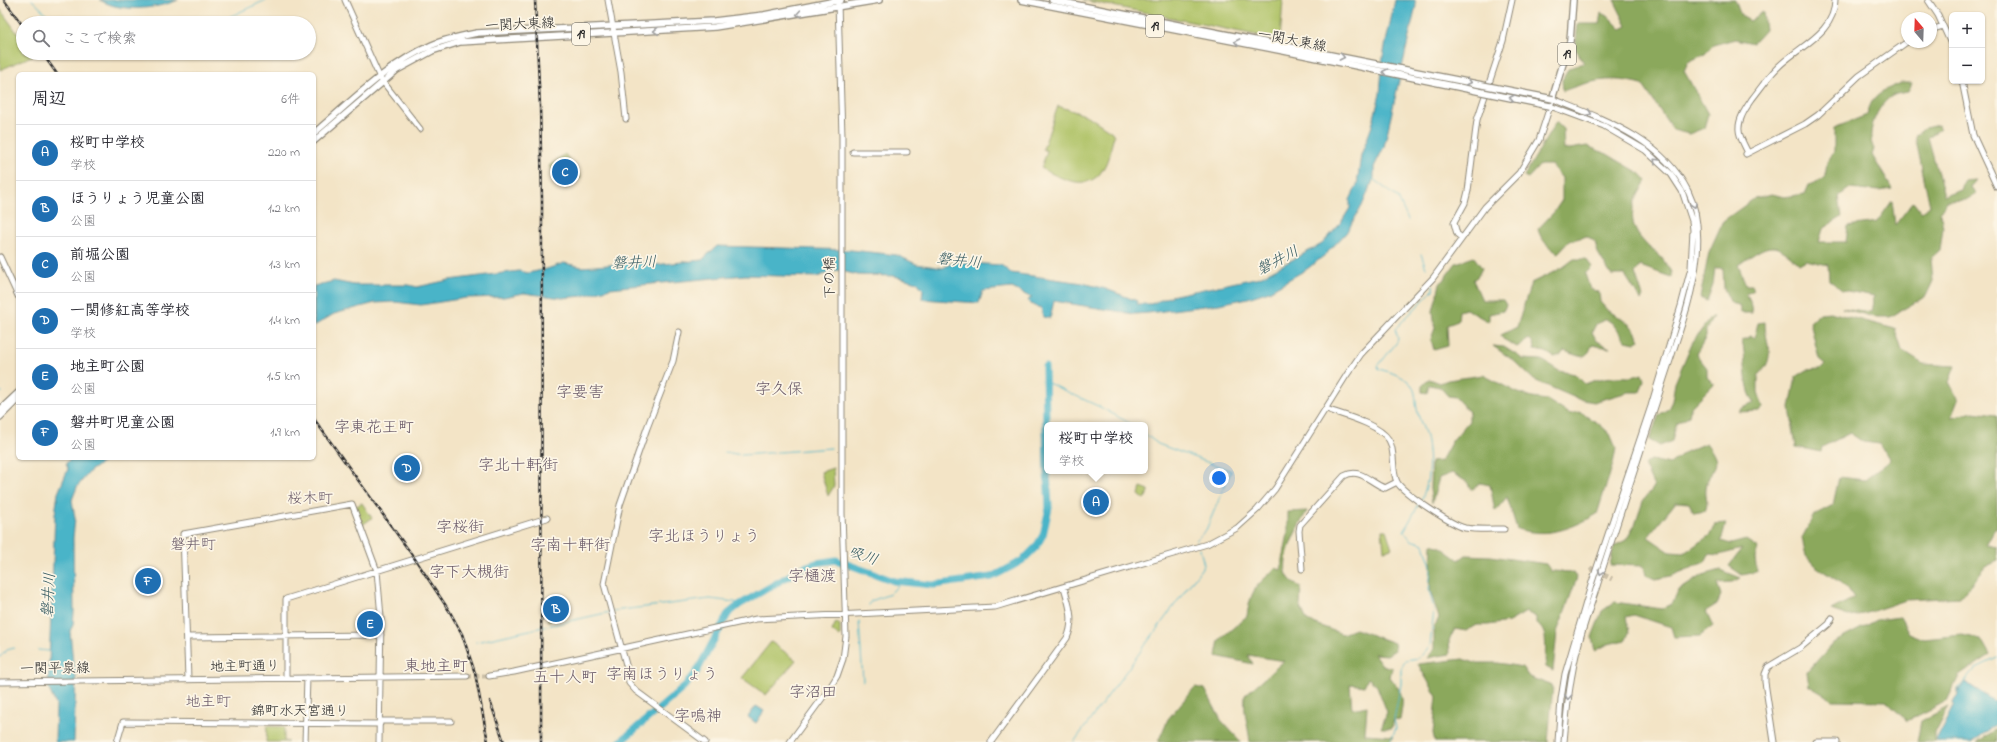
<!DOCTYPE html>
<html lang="ja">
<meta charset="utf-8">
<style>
body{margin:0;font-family:"Indie Flower","Klee One",sans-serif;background:#f7f7f7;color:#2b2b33}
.controls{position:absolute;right:12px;top:12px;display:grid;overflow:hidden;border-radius:6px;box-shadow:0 1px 3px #0004}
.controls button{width:36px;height:36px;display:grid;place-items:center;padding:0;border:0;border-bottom:1px solid #e1e1e2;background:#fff;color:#2b2b33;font:20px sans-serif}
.compass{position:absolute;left:1901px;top:12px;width:36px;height:36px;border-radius:50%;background:#fff;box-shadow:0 1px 3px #0004;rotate:341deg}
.you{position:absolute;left:1219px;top:478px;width:14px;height:14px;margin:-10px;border:3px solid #fff;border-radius:50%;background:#1a73e8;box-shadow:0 0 0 6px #1a73e833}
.badge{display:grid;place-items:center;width:26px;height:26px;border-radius:50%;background:#1f6fb2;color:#fff;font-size:13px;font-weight:700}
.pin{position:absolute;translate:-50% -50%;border:2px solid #fff;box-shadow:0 1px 4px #0006}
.popup{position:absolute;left:1044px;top:422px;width:104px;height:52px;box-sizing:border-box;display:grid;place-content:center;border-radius:6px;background:#fff;filter:drop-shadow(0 1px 3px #0005);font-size:13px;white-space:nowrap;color:#7c7c81}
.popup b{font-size:15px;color:#2b2b33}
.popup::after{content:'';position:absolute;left:50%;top:100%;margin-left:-8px;border:8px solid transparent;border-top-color:#fff}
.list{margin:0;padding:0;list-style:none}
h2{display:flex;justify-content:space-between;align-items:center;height:52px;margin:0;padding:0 16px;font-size:17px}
h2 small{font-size:13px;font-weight:400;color:#7c7c81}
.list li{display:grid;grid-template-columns:26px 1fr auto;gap:12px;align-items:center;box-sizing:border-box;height:56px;padding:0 16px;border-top:1px solid #e1e1e2}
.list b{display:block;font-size:15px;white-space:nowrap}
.list p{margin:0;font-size:13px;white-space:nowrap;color:#7c7c81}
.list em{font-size:13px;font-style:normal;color:#7c7c81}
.icon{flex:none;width:22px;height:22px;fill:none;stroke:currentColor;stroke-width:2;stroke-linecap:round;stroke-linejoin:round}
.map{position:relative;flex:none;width:1997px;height:742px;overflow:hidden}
.search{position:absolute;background:#fff;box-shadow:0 1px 3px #0004;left:16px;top:16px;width:300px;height:44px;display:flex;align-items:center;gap:10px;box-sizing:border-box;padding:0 14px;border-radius:22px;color:#7c7c81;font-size:15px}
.panel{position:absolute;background:#fff;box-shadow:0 1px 3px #0004;left:16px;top:72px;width:300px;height:388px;border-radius:6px}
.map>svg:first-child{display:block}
.green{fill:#afc266;stroke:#6d7648}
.forest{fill:#8ba85b;stroke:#5b6a43}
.water{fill:#4ab4c8;stroke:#3a707a}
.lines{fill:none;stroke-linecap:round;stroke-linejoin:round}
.stream{stroke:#4ab4c8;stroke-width:1}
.river{stroke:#4ab4c8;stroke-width:7}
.secondary-tunnel{stroke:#cbbfa7;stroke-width:5;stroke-dasharray:5 2.5;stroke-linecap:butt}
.secondary-casing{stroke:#8f8878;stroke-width:7}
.primary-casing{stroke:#8f8878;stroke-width:8}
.secondary{stroke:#fff;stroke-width:5}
.primary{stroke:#fff;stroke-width:5.5}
.rail-casing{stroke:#2b2b2b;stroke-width:2.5}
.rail{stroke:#fcf5e5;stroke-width:1;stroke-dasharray:3;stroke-linecap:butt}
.primary-bridge-casing{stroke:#8f8878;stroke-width:8;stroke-linecap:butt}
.primary-bridge{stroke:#fff;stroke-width:5.5}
.oneway{stroke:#a0a0a0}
.labels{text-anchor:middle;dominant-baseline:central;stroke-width:3.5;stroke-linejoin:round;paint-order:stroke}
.shield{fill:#fcf5e5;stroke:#6a6863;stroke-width:1}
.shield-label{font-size:13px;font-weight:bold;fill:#2b2b2b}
.street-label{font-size:14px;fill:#2b2b2b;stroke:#fcf5e5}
.water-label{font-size:15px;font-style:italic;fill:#365b62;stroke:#fcf5e5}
.neighbourhood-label{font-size:15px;fill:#685867;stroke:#fcf5e5}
.quarter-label{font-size:16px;fill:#685867;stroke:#fcf5e5}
</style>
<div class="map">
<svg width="1997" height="742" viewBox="0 0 1997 742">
<rect width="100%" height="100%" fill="#fcf5e5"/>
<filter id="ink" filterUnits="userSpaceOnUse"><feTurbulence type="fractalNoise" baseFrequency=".025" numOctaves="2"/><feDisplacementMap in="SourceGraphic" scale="8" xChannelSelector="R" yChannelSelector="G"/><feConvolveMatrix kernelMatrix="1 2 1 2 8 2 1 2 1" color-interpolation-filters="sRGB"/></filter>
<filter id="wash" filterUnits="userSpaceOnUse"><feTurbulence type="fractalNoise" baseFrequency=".012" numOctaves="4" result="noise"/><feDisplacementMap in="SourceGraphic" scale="16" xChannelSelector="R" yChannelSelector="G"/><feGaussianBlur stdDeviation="0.9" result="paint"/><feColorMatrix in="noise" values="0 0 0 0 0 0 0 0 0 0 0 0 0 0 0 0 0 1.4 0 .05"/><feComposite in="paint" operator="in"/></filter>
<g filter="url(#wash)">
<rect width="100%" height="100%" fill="#f3e4c6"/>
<path class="green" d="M1083 0H1283L1280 40Z
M0 9 23 41V53H32L34 55 0 70Z
M1058 106 1088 116 1112 132 1114 136C1111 146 1109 160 1103 169 1089 194 1060 178 1041 168L1047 151 1043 149Z
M565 154 581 177 565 189 549 166Z
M833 468 834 486 828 496 821 472Z
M1141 487 1149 490 1146 497 1144 499 1139 495Z
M362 503 372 518 362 525 355 507Z
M1382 530H1386L1392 548 1384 550Z
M149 572 151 590 144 591 146 573Z
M561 596 566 616 548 621V601Z
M361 614H379V633H361Z
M836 622 840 625V637L832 631Z
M771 642 796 660 766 695 742 678Z
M267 726 284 727V741L288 742H266Z"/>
<path class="forest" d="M1614 0H1735L1741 16 1750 21 1763 12 1765 30 1753 43 1735 39 1713 45 1705 54 1688 62 1684 71 1708 114 1704 128 1689 134 1673 130 1642 84C1612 76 1592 80 1563 91L1562 80 1569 68 1584 63 1575 48 1578 24H1599L1601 13 1609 17 1621 29 1627 26Z
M1901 83H1912L1908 92C1903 93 1897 93 1892 96 1877 105 1865 134 1874 149L1872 155 1892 189 1878 191 1850 188 1839 196 1842 217 1823 229 1819 242H1846L1848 226 1877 222 1892 201 1895 225 1913 202 1921 212 1930 206 1915 136 1925 128 1938 125 1940 129 1928 137 1944 196 1961 190 1964 181 1976 180 1970 187 1977 193 1966 200 1947 201 1940 211 1943 228 1940 250 1931 258 1933 281 1926 296 1890 317H1874L1842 308 1871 312 1874 296 1842 290 1829 280 1828 265 1806 260 1799 264C1772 237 1766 246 1738 265L1746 285H1752L1754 290 1746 294 1750 301 1752 313H1741L1739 305 1731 303 1724 289 1723 268H1715L1713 284 1707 301 1700 298 1709 252 1723 221 1755 198 1772 194 1784 197 1805 194 1809 185 1825 178 1827 162 1834 152V128L1867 115C1873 92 1881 92 1901 83Z
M1556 122 1563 129 1564 150 1587 146 1607 154 1641 174 1647 181C1632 201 1625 222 1644 242 1653 253 1659 251 1667 266 1670 270 1672 272 1671 277L1640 266 1635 273 1643 297 1641 300 1625 275H1611L1598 253 1595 242 1587 236 1569 241 1558 253C1549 248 1540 239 1538 229L1554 212 1562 200V178L1551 165H1540L1528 178 1524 176Z
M1474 257 1482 268 1478 276 1473 280 1482 300H1503L1506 305 1503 311 1489 314V322L1466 309 1459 311 1458 321 1447 325 1448 346 1434 350 1431 339 1435 328 1433 311 1440 284 1456 263Z
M1574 259H1586L1592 267 1585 274 1590 289 1599 292 1600 302 1608 311 1623 319 1634 329 1640 340 1635 343 1626 341 1612 323 1606 319 1596 324 1592 332 1597 341 1610 348 1592 345 1589 352 1583 357 1564 351 1561 355 1554 357 1546 352 1534 350 1533 343 1529 339 1517 347 1503 339 1501 335 1517 327 1531 283 1562 268Z
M1830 312 1895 329 1902 351 1923 364 1955 366 1949 382 1958 399 1951 417 1973 412 1997 415V527L1995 528 1986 545 1997 547V561L1988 565 1960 597 1906 600 1864 614 1848 616 1831 610 1854 598 1847 587 1814 565 1806 556 1802 538 1814 515 1833 505 1839 477 1865 480 1890 460 1880 444 1863 442 1850 433 1822 447 1821 452 1796 447 1790 408 1796 377 1807 370 1820 369 1825 364 1819 359 1810 322 1820 313Z
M1711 317H1713L1706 330V337L1696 354 1707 368V377L1714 384 1691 407 1689 416 1677 422 1672 441 1660 446 1649 440 1659 415 1668 409 1672 401 1675 383 1692 343Z
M1765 322C1765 346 1778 356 1758 376V392L1763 407 1760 411 1739 412 1741 409 1754 403C1752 399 1749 393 1748 388 1744 373 1746 356 1742 341L1751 336 1754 338 1758 323Z
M1493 346 1504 347 1523 359 1542 360 1559 371 1575 374 1585 384C1595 380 1605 377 1616 377 1629 376 1628 379 1642 374L1644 380 1640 392H1628L1594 402 1578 399 1534 380 1514 361Z
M1483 375 1516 392 1532 398 1547 400 1569 414 1579 412 1598 423 1610 434 1616 448 1613 464 1597 514C1571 529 1548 538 1517 529L1507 497 1495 511 1490 485 1480 483 1472 490 1467 482 1452 473 1439 478 1432 503 1430 489 1431 462 1441 461 1452 441 1469 421V412L1455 397 1448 396 1440 387 1429 385 1427 393 1422 392V386L1429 379 1440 383 1448 380Z
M1706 443C1727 470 1708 465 1706 489 1705 498 1709 503 1705 511L1694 513 1689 503 1676 502 1648 537 1670 552 1684 553 1710 535 1715 524 1726 523 1721 541 1731 544 1746 540 1758 548 1755 558 1757 572 1742 575 1729 566 1742 549 1719 555 1709 554 1705 562 1671 576 1655 579 1646 575 1644 566 1610 565 1614 546 1626 540 1635 525 1643 501 1654 487 1644 465 1651 460 1670 464 1685 452Z
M1307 511C1299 525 1277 563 1289 578 1292 582 1297 585 1301 588L1300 605 1307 621 1342 634 1355 629 1394 643 1395 650 1387 655 1374 654 1382 665 1392 668 1390 677C1404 695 1404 697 1400 720L1394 719 1392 728H1381L1387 712 1377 686 1368 678 1364 686 1350 684 1352 709 1367 706 1365 734 1394 736 1389 742H1250C1248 724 1243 713 1245 695L1284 661 1248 655 1253 664 1216 656 1219 640 1247 616C1251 589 1256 586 1276 568L1281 570 1288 533V512Z
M1432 544 1441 547 1459 560 1466 555 1491 556 1546 564 1551 571 1572 572 1577 578 1557 632 1553 671 1546 667C1543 654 1551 631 1536 624V617L1526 612 1509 622 1488 625H1476L1466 631 1455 629 1449 640 1450 654 1427 658 1434 650V627L1439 618 1430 590Z
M1721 570 1741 578 1732 582 1717 583 1721 595 1717 604 1706 611 1713 626 1700 636 1674 637 1671 627 1634 615 1626 617 1629 632 1626 640 1608 644 1595 651 1592 637 1602 611 1615 602 1662 609 1672 604 1678 591 1703 575Z
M1900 617 1909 633 1924 639 1962 635 1981 639 1990 655 1959 676 1947 701 1907 721 1886 701 1833 700 1809 686 1807 672 1833 643 1877 620Z
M1463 659 1475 663H1498L1522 667 1529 677 1553 686 1548 742H1435L1433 733 1437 697 1418 664Z
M1195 687 1205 689 1221 720 1241 742H1158L1168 719Z
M1948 707 1935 732V742H1917L1921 721Z
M1997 729V742H1977Z"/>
<path class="water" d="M100 0H178C157 9 121 13 100 0Z
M1395 0H1415L1416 6 1384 147 1374 167V178L1362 206 1346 233 1325 255 1307 269 1269 291 1248 298 1219 304 1148 313 1134 314 1054 301 1050 318 1043 317 1041 308 1030 304 1028 300 1032 298 1012 288 983 291 979 303 922 299 923 289 917 282 894 276 858 275 837 270 817 277 745 275 610 288 583 296 562 298 524 293 504 297 466 298 421 305 395 302 375 303 334 314 314 326V286L334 281 354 285H409L417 287 449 280 519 271 528 273 547 269 564 263 582 267 646 262 654 265 702 260 717 246 851 250 897 255 916 264 943 268 954 262 1001 265 1011 273 1083 283 1106 289 1137 301V304H1151L1171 296 1260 277 1322 244 1340 224 1350 208V200L1357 185 1361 155 1372 126 1380 94 1383 56Z
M72 458H109L90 471 77 487 72 500 75 518 73 538 74 612 73 625 70 631 73 663 76 669 74 742H55L56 705 48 687 55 514 58 493 68 469 66 463Z
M1965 682 1997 703V724L1972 742H1939L1936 740 1954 705 1953 703 1958 694V689L1961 692 1959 690Z
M756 706 764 711 756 723 748 717Z"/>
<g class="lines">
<path class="stream" d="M32 0 56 23
M216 23 266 0
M1373 179 1398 198 1408 220
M1421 254 1426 268
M1046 382 1100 407 1133 425
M0 392H2
M1145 434 1158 444 1231 471 1206 530 1196 540 1198 544
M724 452 742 455 831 448
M1421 500C1431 481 1430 453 1425 433 1422 425 1418 417 1417 409 1415 400 1417 395 1412 386 1406 376 1389 372 1379 369L1378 366 1397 342 1398 338 1395 329 1433 290V285
M869 605 871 601 890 594 900 583
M613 611 710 599 735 602 739 605
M859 621 863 681
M476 642 610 612
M38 650 49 651
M0 657 7 650 14 648
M1958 689 1976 668 1997 658
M1074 742 1204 565 1200 549
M1390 742 1396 728 1394 719 1401 684V669L1405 660 1419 658 1430 646 1434 609 1429 590 1431 566 1424 544 1411 540 1404 531 1419 504"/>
<path class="river" d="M1045 367 1047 471
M620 742 681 690 696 673 728 614 739 605 804 567 816 563 836 560 894 581 933 585 992 577 1011 567 1023 560 1036 547 1043 535 1049 508 1047 471"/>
</g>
</g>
<g filter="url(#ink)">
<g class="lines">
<path class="secondary-tunnel" d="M1590 568 1612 579
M467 676H489"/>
<defs>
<path id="secondary" d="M345 0 380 78 420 129
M608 0 621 72 626 119
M1928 0 1938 15 1952 46
M1931 30 1943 26
M1962 81 1973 135 1997 187
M1553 99C1603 119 1662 139 1688 191 1698 211 1699 233 1697 256 1693 300 1675 343 1662 385 1641 451 1619 517 1598 583 1592 603 1584 623 1579 643 1570 676 1567 708 1564 742
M853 152H907
M1748 153C1745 146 1739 137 1739 130 1738 119 1746 108 1752 99 1760 89 1768 77 1777 68 1797 47 1835 34 1835 0
M1746 154 1805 124 1818 115 1859 76 1907 42
M1462 238 1457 234 1454 223 1465 203 1468 191 1477 120 1503 41 1512 0
M0 257 18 296
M679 332 673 361 647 428 620 505 604 584 628 672 629 683 636 691 705 742
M1326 409C1343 415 1379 424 1389 440 1396 452 1391 469 1397 482 1403 493 1452 525 1465 528 1477 530 1492 529 1504 529
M1302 569 1299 531 1300 525 1344 476C1361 467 1370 483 1385 488L1397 482
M187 637 381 635
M489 676 514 672 756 619 995 607 1207 544 1237 528 1257 510 1275 489 1346 376 1361 354 1433 278 1485 207 1519 173 1539 140 1550 106 1604 126 1645 150 1671 174 1682 191 1692 221 1693 230 1691 268 1681 306 1651 406 1592 582 1565 674 1561 699 1558 742
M286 678V599L547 518
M188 679 183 534 352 504 377 571 381 617 379 742
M0 682 467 676
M380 721H451
M117 742 123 722 380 724
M305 742 307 678
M790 742 829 689 837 676 843 659 846 636 842 513V136L838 3
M991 742 1067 638C1075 620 1069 605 1064 587
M1774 742 1765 682V674L1768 667 1800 648 1829 624 1832 618
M1816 742H1837"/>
<path id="primary" d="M1021 0 1289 52
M1052 0 1290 47
M1550 106 1570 41 1573 0
M314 133C351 102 387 64 432 45 446 39 462 36 477 33L714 21 764 15 841 0
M314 141 397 70 432 51 460 42 715 27 879 0
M0 410 18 393
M0 417 18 399"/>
</defs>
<use href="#secondary" class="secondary-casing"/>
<use href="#primary" class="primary-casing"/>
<use href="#secondary" class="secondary"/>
<use href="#primary" class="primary"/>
<defs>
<path id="rail" d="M4 0 23 26
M535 0 540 106 542 200 541 742
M42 53 57 74
M314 419 415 559 450 612 462 634 475 673 488 742
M490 701 504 742"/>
</defs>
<use href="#rail" class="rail-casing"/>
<use href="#rail" class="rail"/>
<defs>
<path id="primary-bridge" d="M1290 47 1553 99
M1289 52 1550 106"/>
</defs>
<use href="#primary-bridge" class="primary-bridge-casing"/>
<use href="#primary-bridge" class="primary-bridge"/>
</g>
<defs><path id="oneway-chevron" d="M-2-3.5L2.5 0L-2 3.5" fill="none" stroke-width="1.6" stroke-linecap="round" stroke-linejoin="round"/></defs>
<g class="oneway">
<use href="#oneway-chevron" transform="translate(799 14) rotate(170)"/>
<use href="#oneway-chevron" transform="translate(656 31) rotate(177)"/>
<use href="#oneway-chevron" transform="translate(1237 42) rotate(-169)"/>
<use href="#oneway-chevron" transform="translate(1342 57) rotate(11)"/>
<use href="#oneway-chevron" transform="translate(1385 72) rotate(-168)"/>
<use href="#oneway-chevron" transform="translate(1469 82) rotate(11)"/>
<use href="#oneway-chevron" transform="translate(1512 98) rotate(-168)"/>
<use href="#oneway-chevron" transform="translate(1589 113) rotate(22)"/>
<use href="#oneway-chevron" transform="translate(1656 161) rotate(-136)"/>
<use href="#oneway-chevron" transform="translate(1694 205) rotate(71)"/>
<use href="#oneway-chevron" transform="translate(1601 572) rotate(107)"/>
<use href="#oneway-chevron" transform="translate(1568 697) rotate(95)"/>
</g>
</g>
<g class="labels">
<g class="shield">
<rect x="1146" y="15" width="18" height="22" rx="3"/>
<rect x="572" y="23" width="18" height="22" rx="3"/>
<rect x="1558" y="43" width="18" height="22" rx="3"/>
</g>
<g class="shield-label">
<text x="1155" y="26">19</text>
<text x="581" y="34">19</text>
<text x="1567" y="54">19</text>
</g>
<g class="street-label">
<text transform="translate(520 25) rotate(-3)">一関大東線</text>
<text transform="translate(1292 41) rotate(11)">一関大東線</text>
<text transform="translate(830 278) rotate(-90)">下の橋</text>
<text transform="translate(245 667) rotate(-1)">地主町通り</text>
<text transform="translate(55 669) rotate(-1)">一関平泉線</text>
<text x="300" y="711">錦町水天宮通り</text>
</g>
<g class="water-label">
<text transform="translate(959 261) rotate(6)">磐井川</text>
<text transform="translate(1278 261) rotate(-28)">磐井川</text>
<text transform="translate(634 263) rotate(-2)">磐井川</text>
<text transform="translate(863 556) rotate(20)">吸川</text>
<text transform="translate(49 595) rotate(-87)">磐井川</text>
</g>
<g class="neighbourhood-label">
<text x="310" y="499">桜木町</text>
<text x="193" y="545">磐井町</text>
<text x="208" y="702">地主町</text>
</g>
<g class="quarter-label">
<text x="779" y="390">字久保</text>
<text x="580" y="393">字要害</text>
<text x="374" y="428">字東花王町</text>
<text x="518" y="466">字北十軒街</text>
<text x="460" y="528">字桜街</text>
<text x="704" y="537">字北ほうりょう</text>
<text x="570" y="546">字南十軒街</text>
<text x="469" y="573">字下大槻街</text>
<text x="812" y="577">字樋渡</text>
<text x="436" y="667">東地主町</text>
<text x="662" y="675">字南ほうりょう</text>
<text x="565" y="678">五十人町</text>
<text x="813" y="693">字沼田</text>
<text x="698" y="717">字鳴神</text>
</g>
</g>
</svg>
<div class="controls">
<button>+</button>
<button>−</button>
</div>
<svg class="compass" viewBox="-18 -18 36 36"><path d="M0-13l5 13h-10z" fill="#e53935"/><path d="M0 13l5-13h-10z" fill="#7c7c81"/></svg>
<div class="you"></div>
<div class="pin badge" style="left:1096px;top:502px">A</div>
<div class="popup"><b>桜町中学校</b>学校</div>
<div class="pin badge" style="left:556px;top:609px">B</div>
<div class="pin badge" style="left:565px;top:172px">C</div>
<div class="pin badge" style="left:407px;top:468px">D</div>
<div class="pin badge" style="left:370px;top:624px">E</div>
<div class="pin badge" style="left:148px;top:581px">F</div>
<div class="search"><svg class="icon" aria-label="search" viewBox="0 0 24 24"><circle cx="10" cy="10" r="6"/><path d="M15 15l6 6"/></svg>ここで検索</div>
<section class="panel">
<h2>周辺<small>6件</small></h2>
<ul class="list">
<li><span class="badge">A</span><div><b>桜町中学校</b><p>学校</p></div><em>220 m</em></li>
<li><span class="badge">B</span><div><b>ほうりょう児童公園</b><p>公園</p></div><em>1.2 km</em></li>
<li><span class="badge">C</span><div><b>前堀公園</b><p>公園</p></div><em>1.3 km</em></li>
<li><span class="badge">D</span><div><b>一関修紅高等学校</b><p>学校</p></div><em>1.4 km</em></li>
<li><span class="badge">E</span><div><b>地主町公園</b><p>公園</p></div><em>1.5 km</em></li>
<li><span class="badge">F</span><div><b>磐井町児童公園</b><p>公園</p></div><em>1.9 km</em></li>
</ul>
</section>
</div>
